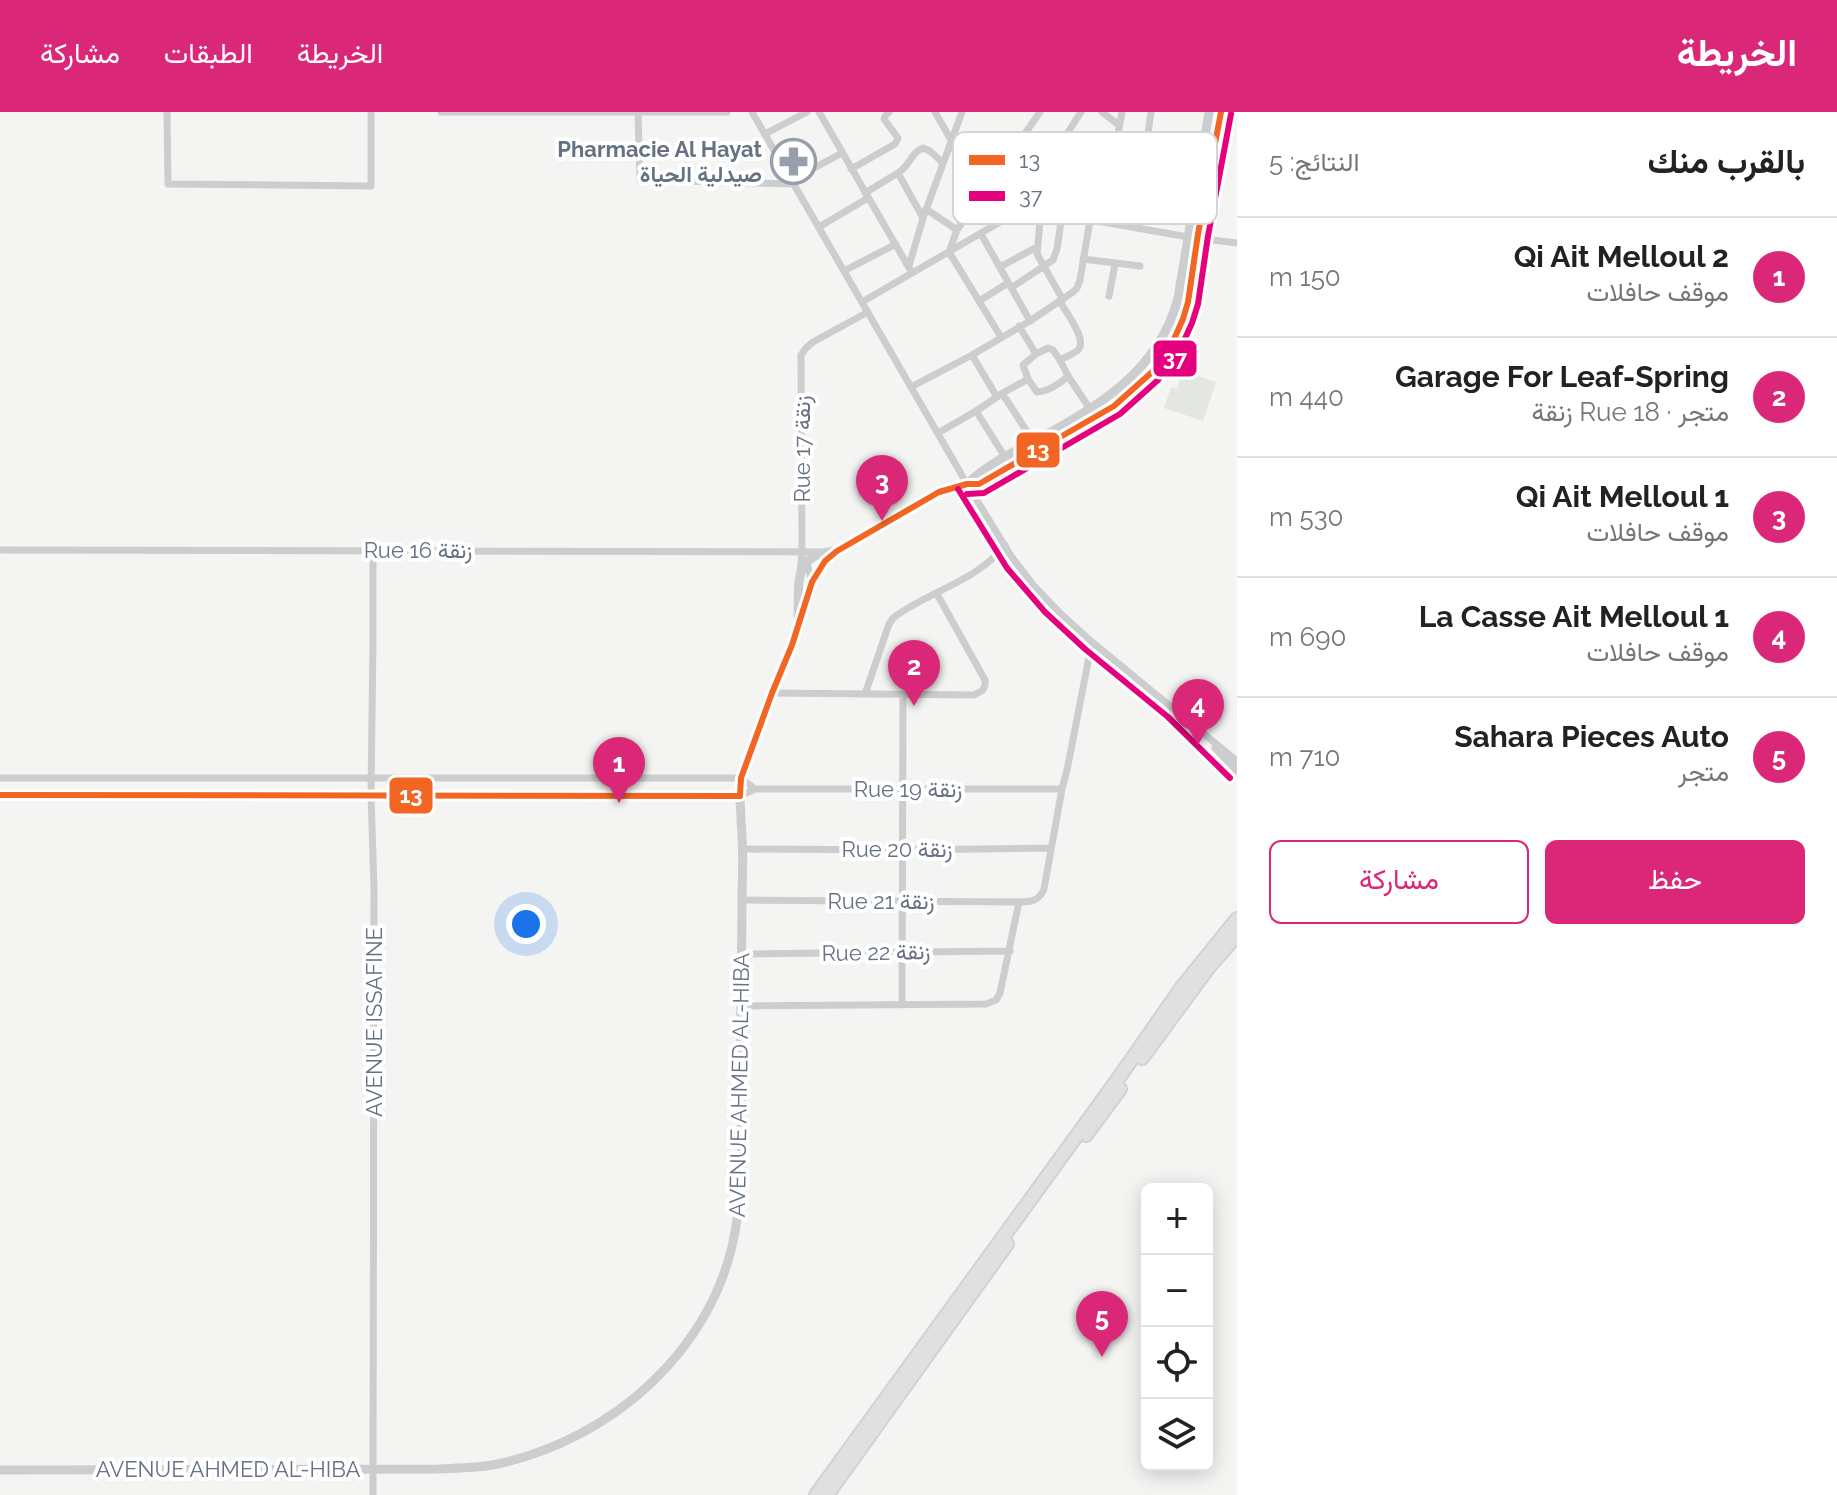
<!DOCTYPE html>
<html lang="ar">
<meta charset="utf-8">
<style>
body{margin:0;font-family:Raleway,Vazirmatn,sans-serif;background:#f2f2f2;color:#222;direction:rtl}
.controls{position:absolute;right:24px;bottom:24px;display:grid;overflow:hidden;border-radius:12px;box-shadow:0 4px 20px #0003}
.controls button{width:72px;height:72px;display:grid;place-items:center;padding:0;border:0;border-bottom:2px solid #e0e0e0;background:#fff;color:#222;font:40px sans-serif}
.you{position:absolute;left:526px;top:812px;width:28px;height:28px;margin:-20px;border:6px solid #fff;border-radius:50%;background:#1a73e8;box-shadow:0 0 0 12px #1a73e833}
.badge{display:grid;place-items:center;width:52px;height:52px;border-radius:50%;background:#db2777;color:#fff;font-size:26px;font-weight:700}
.pin{position:absolute;translate:-50% -66px;filter:drop-shadow(0 2px 4px #0008)}
.pin::after{content:'';position:absolute;top:42px;width:28px;height:24px;background:inherit;clip-path:polygon(0 0,100% 0,50% 100%)}
.list{margin:0;padding:0;list-style:none}
h2{display:flex;justify-content:space-between;align-items:center;height:104px;margin:0;padding:0 32px;font-size:34px}
h2 small{font-size:26px;font-weight:400;color:#767676}
.list li{display:grid;grid-template-columns:52px 1fr auto;gap:24px;align-items:center;box-sizing:border-box;height:120px;padding:0 32px;border-top:2px solid #e0e0e0}
.list b{display:block;font-size:30px;white-space:nowrap}
.list p{margin:0;font-size:26px;white-space:nowrap;color:#767676}
.list em{font-size:26px;font-style:normal;color:#767676}
.actions{display:flex;gap:16px;padding:24px 32px}
.actions a{flex:1;padding:18px 0;border:2px solid #db2777;border-radius:12px;text-align:center;font-size:28px;color:#db2777}
.actions .main{background:#db2777;color:#fff}
.icon{flex:none;width:44px;height:44px;fill:none;stroke:currentColor;stroke-width:2;stroke-linecap:round;stroke-linejoin:round}
.map{position:relative;flex:none;width:1237px;height:1383px;overflow:hidden;direction:ltr}
header{display:flex;align-items:center;gap:48px;box-sizing:border-box;height:112px;padding:0 40px;background:#db2777;color:#fff}
header strong{font-size:38px}
nav{display:flex;gap:44px;margin-inline-start:auto;font-size:28px}
main{display:flex}
aside{flex:1;background:#fff}
.map>svg:first-child{display:block}
.green{fill:#e4e7e1}
.lines{fill:none;stroke-linecap:round;stroke-linejoin:round}
.trunk-casing{stroke:#d1d2d2;stroke-width:16}
.minor{stroke:#cccdce;stroke-width:7}
.tertiary{stroke:#cccdce;stroke-width:9}
.trunk{stroke:#e0e0e1;stroke-width:12}
.bus-1-casing{stroke:#fff;stroke-width:12}
.bus-2-casing{stroke:#fff;stroke-width:12}
.bus-1{stroke:#f26522;stroke-width:6}
.bus-2{stroke:#e5007d;stroke-width:6}
.labels{text-anchor:middle;dominant-baseline:central;stroke-width:8;stroke-linejoin:round;paint-order:stroke}
.poi-label{font-size:22px;font-weight:bold;fill:#657282;stroke:#fff;text-anchor:end}
.street-label{font-size:22px;fill:#657282;stroke:#fff}
.key{fill:#fff;stroke:#d1d5da;stroke-width:2}
.key-label{font-size:22px;fill:#657282}
.line-badge{stroke:#fff;stroke-width:3}
.badge-label{font-size:22px;text-anchor:middle;font-weight:bold;fill:#fff}
</style>
<header>
<strong>الخريطة</strong>
<nav><a>الخريطة</a><a>الطبقات</a><a>مشاركة</a></nav>
</header>
<main>
<aside>
<h2>بالقرب منك<small>النتائج: 5</small></h2>
<ul class="list">
<li><span class="badge">1</span><div><b>Qi Ait Melloul 2</b><p>موقف حافلات</p></div><em>150 m</em></li>
<li><span class="badge">2</span><div><b>Garage For Leaf-Spring</b><p>متجر · Rue 18 زنقة</p></div><em>440 m</em></li>
<li><span class="badge">3</span><div><b>Qi Ait Melloul 1</b><p>موقف حافلات</p></div><em>530 m</em></li>
<li><span class="badge">4</span><div><b>La Casse Ait Melloul 1</b><p>موقف حافلات</p></div><em>690 m</em></li>
<li><span class="badge">5</span><div><b>Sahara Pieces Auto</b><p>متجر</p></div><em>710 m</em></li>
</ul>
<div class="actions"><a class="main">حفظ</a><a>مشاركة</a></div>
</aside>
<div class="map">
<svg width="1237" height="1383" viewBox="0 0 1237 1383">
<rect width="100%" height="100%" fill="#f4f4f3"/>
<path class="green" d="M1183 259 1216 270 1203 309 1164 296 1171 275 1177 277Z"/>
<g class="lines">
<defs>
<path id="trunk" d="M1142 946 1209 855 1237 823
M1086 1023 1120 977
M816 1383 1120 964 1182 875 1237 807
M827 1383 1007 1132"/>
</defs>
<use href="#trunk" class="trunk-casing"/>
<path class="minor" d="M167 0 168 72 371 74V0
M441 0H727
M752 0 967 372 1011 444 1034 474 1060 501 1092 530 1237 649
M819 0 912 161
M935 0 951 28
M1081 0C1059 36 1043 45 1093 61
M1102 0 1119 13
M638 1 640 68 794 72
M1148 21 1151 0
M765 22 807 0
M950 34 992 66
M1102 34 1128 42 1129 45 1123 66 1120 70 1097 67C1090 59 1093 41 1102 34Z
M1115 38 1122 0
M851 57 895 32 898 26 884 7 885 4 889 0
M792 68 842 41
M865 81 898 61
M926 97 957 118
M1041 99 1037 142 1063 188
M923 106 898 61C911 53 911 40 923 36L930 39 943 51
M1101 110 1110 69
M819 115 868 86
M981 122 1030 209
M1083 147 1140 154
M909 154 923 106 962 0
M1000 155 1037 135
M844 159 896 132
M1011 176 1053 148 1057 137 1062 103
M1109 184 1115 152
M979 189 1008 171
M862 190 1007 106 1026 99H1041L1188 125 1237 131
M1019 214 1036 242
M1001 225 949 140 957 118 1040 0
M972 243 997 285 1001 282 1006 287 1033 329
M1068 264 1090 297
M1028 267 1037 280C1048 279 1060 272 1068 264L1060 248C1065 245 1074 242 1078 238 1088 228 1066 200 1060 190
M911 275 972 243 1030 209 1073 180 1077 176 1080 168 1090 108
M1001 282 1028 267 1023 253 1036 242 1048 236 1053 238 1060 248
M997 285 976 299 1005 345
M938 321 976 299
M0 438 822 440
M373 438V527L371 683 374 776 373 1383
M806 448 812 470
M800 460 802 439 801 243 806 236 813 230 868 200
M772 581 974 583 983 578 985 573V568L937 482
M865 582 889 512 893 506C927 480 978 469 1005 433
M1215 636 1237 659
M0 666H741L755 677
M0 683 740 684 755 677H1062
M743 737 902 738 1051 736
M742 788 1019 790C1031 790 1039 789 1044 777L1062 677 1067 658 1092 530
M742 842 1010 839
M902 892 903 583
M741 894 986 892 996 888 1000 881 1019 790"/>
<path class="tertiary" d="M967 372C984 355 1007 343 1029 332 1093 297 1158 263 1178 186L1209 0
M798 503C799 470 793 441 837 439
M0 1358 437 1357C457 1356 478 1356 498 1352 612 1327 714 1238 735 1120 745 1066 741 1011 741 957 740 898 742 839 742 781 743 757 743 732 741 708 741 695 738 679 741 666 743 654 749 643 753 632 765 599 778 568 791 536 804 502 807 463 837 439L939 380 967 372H979L1114 294C1151 265 1177 237 1188 190 1193 168 1194 145 1198 122 1205 82 1213 41 1221 0"/>
<use href="#trunk" class="trunk"/>
<defs>
<path id="bus-1" d="M0 683 740 684 741 666 772 581 792 533 812 470 825 449 837 439 939 380 967 372H979L1114 294 1151 261 1170 236 1183 207 1188 190 1198 122 1221 0"/>
<path id="bus-2" d="M958 377 1007 456 1045 500 1085 537 1168 605 1230 666
M967 382 984 381 1120 302 1158 268 1178 242 1192 211 1198 192 1208 124 1231 2"/>
</defs>
<use href="#bus-1" class="bus-1-casing"/>
<use href="#bus-2" class="bus-2-casing"/>
<use href="#bus-1" class="bus-1"/>
<use href="#bus-2" class="bus-2"/>
</g>
<defs>
<symbol id="pharmacy-ring" viewBox="-11 -11 22 22"><circle r="9.5" fill="#fff" stroke="#97a0aa" stroke-width="1.5"/><path d="M-2-6h4v4h4v4h-4v4h-4v-4h-4v-4h4Z" fill="#97a0aa"/></symbol>
</defs>
<g fill-rule="evenodd">
<use href="#pharmacy-ring" x="768" y="24" width="51" height="51"/>
</g>
<g class="labels">
<g class="poi-label">
<text x="762" y="37">Pharmacie Al Hayat<tspan x="762" dy="25">صيدلية الحياة</tspan></text>
</g>
<g class="street-label">
<text transform="translate(802 337) rotate(-90)">Rue 17 زنقة</text>
<text x="418" y="438">Rue 16 زنقة</text>
<text x="908" y="677">Rue 19 زنقة</text>
<text x="897" y="737">Rue 20 زنقة</text>
<text x="881" y="789">Rue 21 زنقة</text>
<text transform="translate(876 840) rotate(-1)">Rue 22 زنقة</text>
<text transform="translate(374 910) rotate(-90)">AVENUE ISSAFINE</text>
<text transform="translate(739 973) rotate(-89)">AVENUE AHMED AL-HIBA</text>
<text x="228" y="1357">AVENUE AHMED AL-HIBA</text>
</g>
</g>
<rect x="953" y="20" width="264" height="92" rx="12" class="key"/>
<rect x="969" y="43" width="36" height="10" fill="#f26522"/>
<rect x="969" y="79" width="36" height="10" fill="#e5007d"/>
<g class="key-label">
<text x="1019" y="56">13</text>
<text x="1019" y="92">37</text>
</g>
<g class="line-badge">
<rect x="1152" y="227" width="46" height="39" rx="8" fill="#e5007d"/>
<rect x="1015" y="319" width="46" height="38" rx="8" fill="#f26522"/>
<rect x="388" y="664" width="46" height="39" rx="8" fill="#f26522"/>
</g>
<g class="badge-label">
<text x="1175" y="254">37</text>
<text x="1038" y="346">13</text>
<text x="411" y="691">13</text>
</g>
</svg>
<div class="controls">
<button>+</button>
<button>−</button>
<button><svg class="icon" aria-label="locate" viewBox="0 0 24 24"><circle cx="12" cy="12" r="6"/><path d="M12 2v4M12 18v4M2 12h4M18 12h4"/></svg></button>
<button><svg class="icon" aria-label="layers" viewBox="0 0 24 24"><path d="M12 4l9 5-9 5-9-5zM3 14l9 5 9-5"/></svg></button>
</div>
<div class="you"></div>
<div class="pin badge" style="left:619px;top:691px">1</div>
<div class="pin badge" style="left:914px;top:594px">2</div>
<div class="pin badge" style="left:882px;top:409px">3</div>
<div class="pin badge" style="left:1198px;top:633px">4</div>
<div class="pin badge" style="left:1102px;top:1245px">5</div>
</div>
</main>
